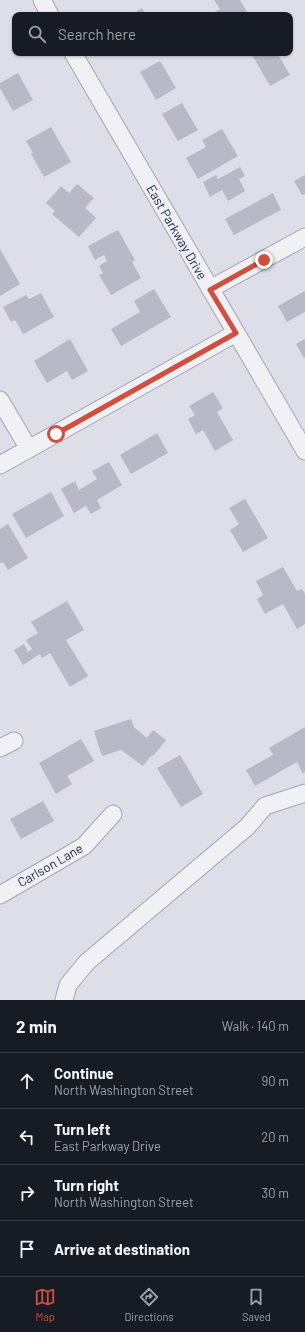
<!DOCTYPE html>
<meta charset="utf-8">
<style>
body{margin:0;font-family:Barlow,sans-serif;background:#20242c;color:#f1f3f6}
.stop{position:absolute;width:12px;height:12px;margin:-9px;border:3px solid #cf503f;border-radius:50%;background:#fff}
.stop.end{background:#cf503f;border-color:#fff;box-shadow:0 1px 4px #0008}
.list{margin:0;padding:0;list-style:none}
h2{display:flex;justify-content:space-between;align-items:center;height:52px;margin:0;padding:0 16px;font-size:17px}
h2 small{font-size:13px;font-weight:400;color:#9ea1a6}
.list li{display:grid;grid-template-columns:26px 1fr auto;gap:12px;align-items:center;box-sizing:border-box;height:56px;padding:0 16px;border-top:1px solid #363941}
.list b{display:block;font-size:15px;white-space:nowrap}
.list p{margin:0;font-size:13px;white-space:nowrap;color:#9ea1a6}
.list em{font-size:13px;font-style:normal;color:#9ea1a6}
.icon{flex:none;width:22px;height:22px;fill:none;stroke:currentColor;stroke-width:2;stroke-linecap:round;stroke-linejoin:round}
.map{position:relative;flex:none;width:305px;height:1000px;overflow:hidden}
.search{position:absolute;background:#171b24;box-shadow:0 1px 3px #0004;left:12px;right:12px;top:12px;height:44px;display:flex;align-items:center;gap:10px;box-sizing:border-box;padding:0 14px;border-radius:8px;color:#9ea1a6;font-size:15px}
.sheet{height:276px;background:#171b24}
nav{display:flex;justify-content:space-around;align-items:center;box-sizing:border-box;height:56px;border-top:1px solid #363941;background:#171b24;font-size:11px;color:#9ea1a6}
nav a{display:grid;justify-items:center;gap:2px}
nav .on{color:#cf503f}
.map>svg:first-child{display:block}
.building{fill:#b7b9c7}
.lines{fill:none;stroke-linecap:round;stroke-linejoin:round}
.minor-casing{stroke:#a2a4b1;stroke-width:19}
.minor{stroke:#f0f0f5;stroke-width:17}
.route{stroke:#cf503f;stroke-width:5}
.labels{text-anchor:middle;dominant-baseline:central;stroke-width:4;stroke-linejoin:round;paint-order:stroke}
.street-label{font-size:13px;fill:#26293e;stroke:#eceef5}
</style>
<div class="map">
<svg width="305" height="1000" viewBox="0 0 305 1000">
<rect width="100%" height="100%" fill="#dddee7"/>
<path class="building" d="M214 0H240L249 15H210L220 9Z
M142 8 146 15H130Z
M251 53H277L290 75 270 86Z
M160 61 176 88 156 100 140 72Z
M18 73 33 100 13 111 0 88V83Z
M182 103 198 130 178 141 162 114Z
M51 127 71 162 44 177 31 154 33 153 26 141Z
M222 129 238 156 198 179 186 158 206 147 202 140Z
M240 167 245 176 239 179 245 191 228 201 222 190 210 197 203 182 216 175 218 179Z
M305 175V194L302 195 294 181Z
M77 184 94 198 85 208 96 218 79 237 52 214 55 211 46 203 61 186 69 193Z
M273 193 281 210 234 235 225 219Z
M118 230 135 260 132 262 141 278 111 295 99 275 103 273 99 266 107 261 104 255 95 260 88 246Z
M0 249 20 284 0 296Z
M154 289 171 317 121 346 111 329 140 312 134 301Z
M305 291V312L287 322 278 306Z
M41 293 54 317 23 334 15 320 11 322 3 307 26 295 29 299Z
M70 339 88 371 72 380 67 371 47 383 34 361Z
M305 339V357L304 358 296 344Z
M213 392 223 408 217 412 233 440 215 451 203 430 196 434 188 419 195 415 189 406Z
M157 433 168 453 131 474 120 455Z
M109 462 122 485 97 500 101 508 91 514 86 506 74 513 61 489 75 481 79 490 97 479 92 471Z
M51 492 64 516 26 538 12 514Z
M245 499 268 538 243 552 230 530 239 524 229 508Z
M8 524 28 558 8 570 3 562 0 563V529Z
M283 567 297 591 302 589 305 594V624L297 629 283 604 265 614 257 599 263 595 256 581Z
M67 601 84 630 66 640 88 676 70 687 50 653 42 658 40 654 23 665 14 650 24 644 28 652 32 649 26 640 38 633 31 622Z
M131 719 134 727 147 738 153 730 166 740 154 755 150 757 143 766 121 750 102 756 94 731Z
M305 727V772L303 774 297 762 255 786 246 770 273 755 269 748Z
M81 739 94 761 67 776 72 784 56 794 39 763Z
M180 755 203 794 181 807 157 768Z
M43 801 54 821 21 839 10 819Z"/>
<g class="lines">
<defs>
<path id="minor" d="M42 0 50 15
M73 53 305 451
M210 289 305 237
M0 400 29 449
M0 465 236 333
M0 748 14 741
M0 895 84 846 113 814
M64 1000 68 985 87 962 247 827 265 806 305 793"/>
</defs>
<use href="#minor" class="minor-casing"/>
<use href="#minor" class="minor"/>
</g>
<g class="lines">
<path class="route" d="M56 434 236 333 210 290 264 260"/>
</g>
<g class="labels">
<g class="street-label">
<text transform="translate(177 232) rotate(60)">East Parkway Drive</text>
<text transform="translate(50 865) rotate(-30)">Carlson Lane</text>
</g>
</g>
</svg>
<div class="stop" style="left:56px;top:434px"></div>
<div class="stop end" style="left:264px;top:260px"></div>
<div class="search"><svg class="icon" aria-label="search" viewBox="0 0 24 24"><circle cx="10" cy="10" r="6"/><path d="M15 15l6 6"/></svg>Search here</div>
</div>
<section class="sheet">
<h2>2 min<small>Walk · 140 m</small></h2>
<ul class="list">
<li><svg class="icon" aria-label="ahead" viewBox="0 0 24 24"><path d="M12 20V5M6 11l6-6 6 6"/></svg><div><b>Continue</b><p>North Washington Street</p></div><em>90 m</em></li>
<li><svg class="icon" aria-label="left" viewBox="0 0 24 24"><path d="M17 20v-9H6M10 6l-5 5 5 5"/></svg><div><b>Turn left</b><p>East Parkway Drive</p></div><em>20 m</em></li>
<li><svg class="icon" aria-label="right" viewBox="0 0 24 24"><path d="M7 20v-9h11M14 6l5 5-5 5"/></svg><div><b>Turn right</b><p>North Washington Street</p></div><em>30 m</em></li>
<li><svg class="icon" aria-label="arrive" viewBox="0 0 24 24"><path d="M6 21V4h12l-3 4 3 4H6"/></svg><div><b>Arrive at destination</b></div></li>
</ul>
</section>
<nav>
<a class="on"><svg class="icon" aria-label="map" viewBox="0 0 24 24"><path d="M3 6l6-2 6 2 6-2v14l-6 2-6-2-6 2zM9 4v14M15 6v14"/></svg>Map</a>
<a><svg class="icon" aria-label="directions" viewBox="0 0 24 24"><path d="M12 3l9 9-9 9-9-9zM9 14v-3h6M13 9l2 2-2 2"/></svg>Directions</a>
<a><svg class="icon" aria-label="saved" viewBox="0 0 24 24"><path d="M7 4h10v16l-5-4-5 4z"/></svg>Saved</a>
</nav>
